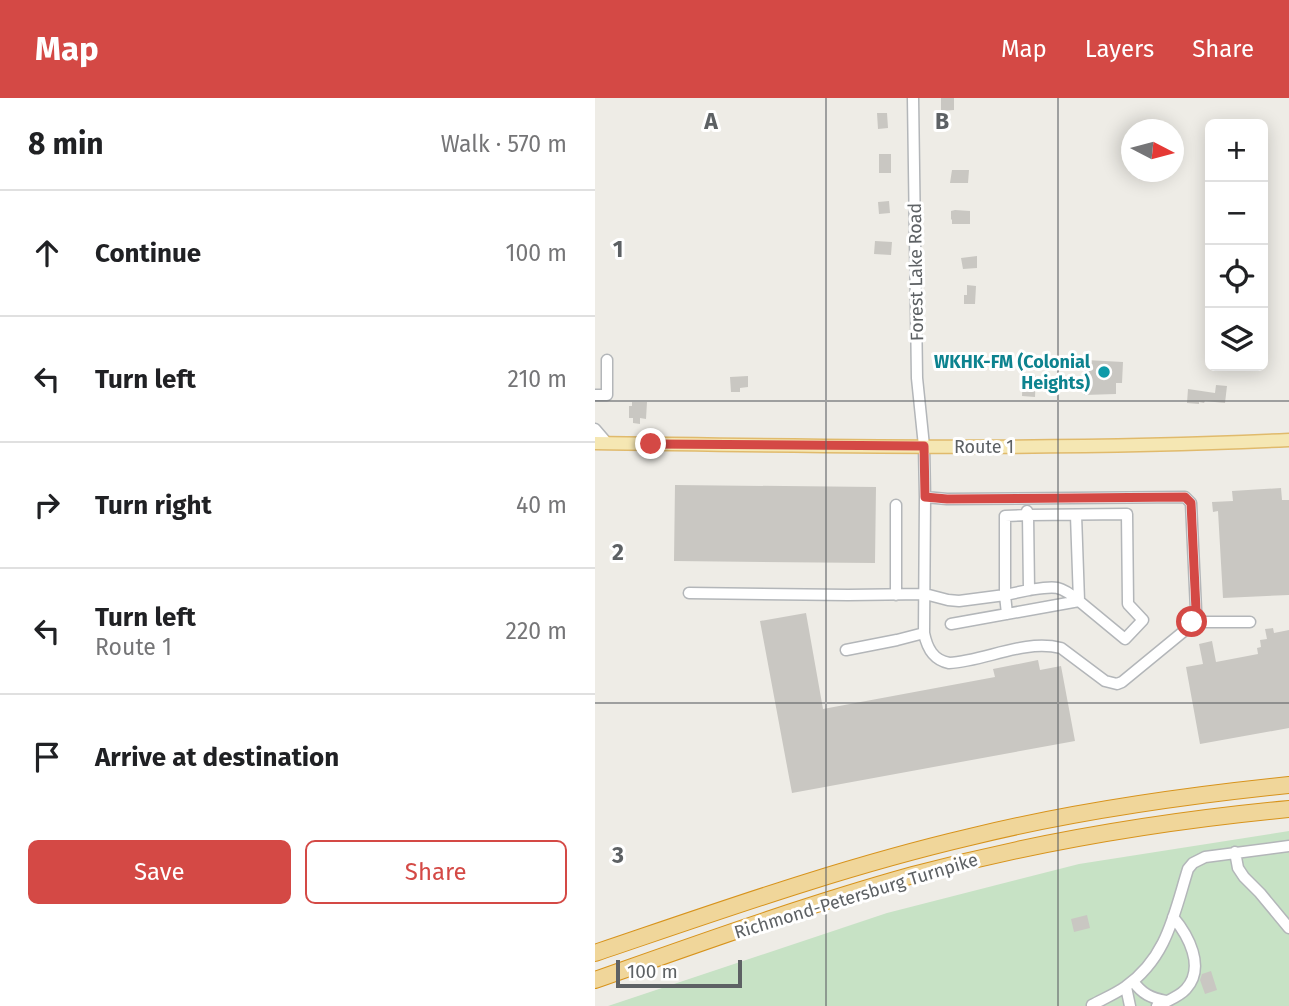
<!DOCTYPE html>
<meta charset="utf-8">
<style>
body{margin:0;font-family:"Fira Sans",sans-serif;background:#f2f2f2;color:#202124}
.controls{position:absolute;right:21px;top:21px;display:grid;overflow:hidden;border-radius:10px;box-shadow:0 4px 18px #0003}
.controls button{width:63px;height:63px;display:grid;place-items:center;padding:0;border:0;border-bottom:2px solid #e0e0e0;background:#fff;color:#202124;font:35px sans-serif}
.compass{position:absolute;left:526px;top:21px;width:63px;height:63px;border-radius:50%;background:#fff;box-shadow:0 4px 18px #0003;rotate:96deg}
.scale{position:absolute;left:21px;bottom:18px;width:126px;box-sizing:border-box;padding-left:7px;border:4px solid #5d6164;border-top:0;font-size:19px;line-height:24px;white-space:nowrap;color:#5d6164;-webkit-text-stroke:5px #fff;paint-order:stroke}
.stop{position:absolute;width:21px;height:21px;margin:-16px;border:5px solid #d44945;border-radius:50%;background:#fff}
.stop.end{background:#d44945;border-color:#fff;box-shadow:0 2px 7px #0008}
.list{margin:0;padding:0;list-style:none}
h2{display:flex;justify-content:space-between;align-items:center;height:91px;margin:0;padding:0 28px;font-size:30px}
h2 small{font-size:23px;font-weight:400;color:#757577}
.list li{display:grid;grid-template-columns:46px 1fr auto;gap:21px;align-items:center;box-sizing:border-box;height:126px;padding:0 28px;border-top:2px solid #e0e0e0}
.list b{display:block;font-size:26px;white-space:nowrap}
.list p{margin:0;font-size:23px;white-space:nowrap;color:#757577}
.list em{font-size:23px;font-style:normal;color:#757577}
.actions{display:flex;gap:14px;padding:21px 28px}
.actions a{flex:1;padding:16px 0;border:2px solid #d44945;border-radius:10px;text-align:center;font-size:24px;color:#d44945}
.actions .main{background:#d44945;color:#fff}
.icon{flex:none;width:38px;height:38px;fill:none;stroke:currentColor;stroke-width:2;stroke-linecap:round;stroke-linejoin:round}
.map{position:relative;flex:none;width:694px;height:908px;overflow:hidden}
header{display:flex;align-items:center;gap:42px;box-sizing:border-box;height:98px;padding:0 35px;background:#d44945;color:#fff}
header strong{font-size:33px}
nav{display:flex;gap:38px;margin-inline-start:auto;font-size:24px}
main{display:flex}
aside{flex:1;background:#fff}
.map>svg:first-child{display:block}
.green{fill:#c7e2c5}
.building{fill:#c9c7c2}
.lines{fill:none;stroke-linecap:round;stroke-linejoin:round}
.minor-casing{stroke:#b3b6b9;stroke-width:13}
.major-casing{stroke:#e0ba6c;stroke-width:15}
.highway-casing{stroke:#d7931c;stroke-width:18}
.minor{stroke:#fff;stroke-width:10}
.major{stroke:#f5e7b3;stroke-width:12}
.highway{stroke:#f0d69a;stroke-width:16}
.route{stroke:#d44945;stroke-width:9}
.grid{fill:none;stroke:#5d6164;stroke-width:2;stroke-opacity:0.55}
.culture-dot{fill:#0f9aa8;stroke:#fff;stroke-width:2.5}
.labels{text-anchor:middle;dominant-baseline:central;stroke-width:6;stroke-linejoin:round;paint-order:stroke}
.street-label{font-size:18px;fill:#5d6164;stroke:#fff}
.culture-label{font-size:18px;font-weight:bold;fill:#0d838f;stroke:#fff;text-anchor:end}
.grid-label{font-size:23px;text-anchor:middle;font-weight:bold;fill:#5d6164;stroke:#fff;stroke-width:6;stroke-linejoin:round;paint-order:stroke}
</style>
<header>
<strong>Map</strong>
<nav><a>Map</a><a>Layers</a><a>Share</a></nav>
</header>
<main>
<aside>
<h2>8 min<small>Walk · 570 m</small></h2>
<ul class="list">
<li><svg class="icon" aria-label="ahead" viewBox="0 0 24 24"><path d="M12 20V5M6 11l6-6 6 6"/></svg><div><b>Continue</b></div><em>100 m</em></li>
<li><svg class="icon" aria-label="left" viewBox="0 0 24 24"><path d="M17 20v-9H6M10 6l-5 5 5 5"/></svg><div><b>Turn left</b></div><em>210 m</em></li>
<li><svg class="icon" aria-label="right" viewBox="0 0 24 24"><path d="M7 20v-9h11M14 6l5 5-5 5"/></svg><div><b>Turn right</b></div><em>40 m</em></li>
<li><svg class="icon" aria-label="left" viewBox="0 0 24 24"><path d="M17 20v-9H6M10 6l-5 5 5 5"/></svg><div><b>Turn left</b><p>Route 1</p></div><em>220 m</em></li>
<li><svg class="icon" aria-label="arrive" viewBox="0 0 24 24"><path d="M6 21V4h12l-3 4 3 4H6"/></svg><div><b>Arrive at destination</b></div></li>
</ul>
<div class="actions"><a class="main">Save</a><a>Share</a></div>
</aside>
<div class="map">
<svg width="694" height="908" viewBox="0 0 694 908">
<rect width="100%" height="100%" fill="#eeece6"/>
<path class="green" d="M694 733V908H13L292 815 484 766Z"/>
<path class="building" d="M346 0H359V12L346 13Z
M282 15H292L293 30 283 31Z
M284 56H296V75H284Z
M357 72H374L373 85H355Z
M294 103 295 115 284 116 283 104Z
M360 112 375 113V126H357V122L356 121V113Z
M280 143 297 144 296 157 279 156Z
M382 158V170L368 171 366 160Z
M372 187 381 188 380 206H369V197H372Z
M491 262 528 264 527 285H521V296L489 297Z
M428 277 441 278 440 299 427 298Z
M153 278V289L145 290V294H136L135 279Z
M621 287 632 288 630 305 610 303 609 305 604 304V306L592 305 593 291 620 295Z
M37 304H52L51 321 45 320V326L38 325V320H34V308H37Z
M80 387 281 389 280 465 79 463Z
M686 390 687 402H694V497L628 500 623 413 618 414 617 404 638 403 637 393Z
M211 515 228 611 400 579 398 571 443 562 445 572 466 568 480 643 197 695 165 523Z
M678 530 679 535 694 532V630L605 646 591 569 608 566 604 546 617 543 621 564 663 556 662 550 666 549 665 542 672 541 670 531Z
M492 817 495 830 479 834 476 821Z
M616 873 622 892 610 896 605 882 607 876Z"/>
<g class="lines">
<defs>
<path id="minor" d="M318 0 322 280 329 348 330 399 329 535C332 550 338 562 354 565 391 563 428 541 466 550L510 583 522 586 527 584 594 529 598 524 601 512 596 405 590 399 352 401 330 399
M0 297H12V262
M0 331 12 345
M301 407V497
M481 417 484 503
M94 495 253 497 330 496 353 502 364 503 410 497V418L433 417 434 492C459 488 464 486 484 503
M412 516 410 497 434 492
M598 524H655
M356 526 484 503 530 541 548 522 533 506 532 416 433 417 432 413
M251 552 302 542 329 535
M640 754 643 770 649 779 665 795 694 830
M538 883C547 896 556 900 571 903
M531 889 535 908
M497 907C508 901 520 896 530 889 572 860 579 816 593 771L598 765 610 759 694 748
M562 908C572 903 584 899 591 891 611 869 593 837 578 819"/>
<path id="major" d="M0 345C231 348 463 353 694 342"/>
<path id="highway" d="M0 855C124 813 247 769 375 739 480 713 587 698 694 687
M0 882C105 845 210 807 318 777 441 744 567 723 694 711"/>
</defs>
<use href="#minor" class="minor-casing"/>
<use href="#major" class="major-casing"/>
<use href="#highway" class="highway-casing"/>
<use href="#minor" class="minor"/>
<use href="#major" class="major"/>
<use href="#highway" class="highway"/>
</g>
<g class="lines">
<path class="route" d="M56 346 329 348 330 399 352 401 590 399 596 405 601 512 597 524"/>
</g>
<path class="grid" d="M231 0V908M463 0V908M0 303H694M0 605H694"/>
<circle class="culture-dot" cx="509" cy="274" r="7"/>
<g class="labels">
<g class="street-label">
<text transform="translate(321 174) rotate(-91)">Forest Lake Road</text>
<text x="389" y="349">Route 1</text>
<text transform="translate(261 798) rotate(-17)">Richmond-Petersburg Turnpike</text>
</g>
<g class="culture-label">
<text x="495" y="264">WKHK-FM (Colonial<tspan x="495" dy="21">Heights)</tspan></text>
</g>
</g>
<g class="grid-label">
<text x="116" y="31">A</text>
<text x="347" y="31">B</text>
<text x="23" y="159">1</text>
<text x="23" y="462">2</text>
<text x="23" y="765">3</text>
</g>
</svg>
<div class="controls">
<button>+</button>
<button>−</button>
<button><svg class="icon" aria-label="locate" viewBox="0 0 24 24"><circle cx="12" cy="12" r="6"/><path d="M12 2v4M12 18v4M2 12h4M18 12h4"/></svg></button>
<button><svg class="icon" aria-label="layers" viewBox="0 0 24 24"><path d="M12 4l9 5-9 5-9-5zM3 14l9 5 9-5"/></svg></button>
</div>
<svg class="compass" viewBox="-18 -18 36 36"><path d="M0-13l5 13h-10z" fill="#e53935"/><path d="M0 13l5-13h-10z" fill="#757577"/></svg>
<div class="scale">100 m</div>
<div class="stop" style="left:597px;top:524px"></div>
<div class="stop end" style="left:56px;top:346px"></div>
</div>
</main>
